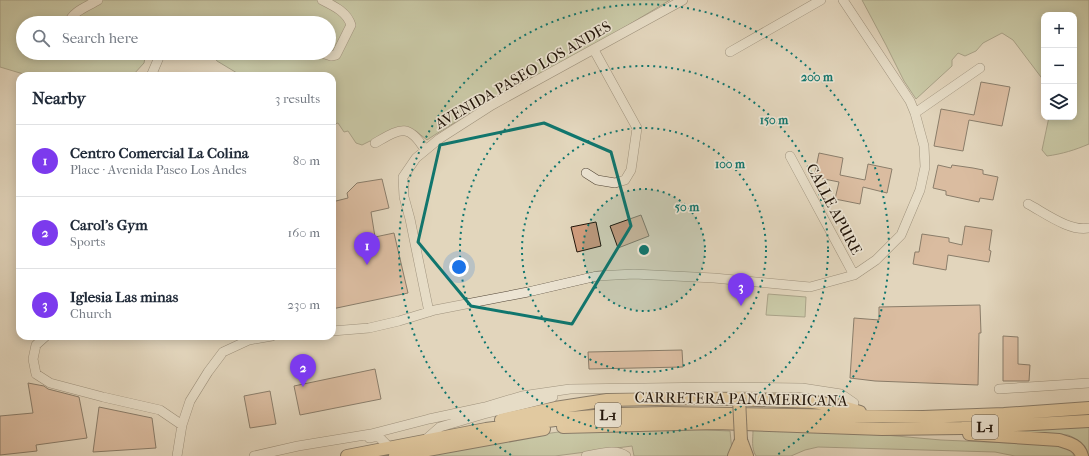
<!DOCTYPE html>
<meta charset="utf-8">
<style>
body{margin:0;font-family:"IM FELL French Canon",serif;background:#f2f2f3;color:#1f2937}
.controls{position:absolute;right:12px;top:12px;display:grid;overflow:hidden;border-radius:8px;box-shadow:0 2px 10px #0003}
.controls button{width:36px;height:36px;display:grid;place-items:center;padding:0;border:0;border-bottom:1px solid #e0e1e3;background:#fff;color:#1f2937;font:20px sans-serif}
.you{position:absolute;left:459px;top:267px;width:14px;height:14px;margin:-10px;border:3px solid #fff;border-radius:50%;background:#1a73e8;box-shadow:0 0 0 6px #1a73e833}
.badge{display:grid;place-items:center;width:26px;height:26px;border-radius:50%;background:#7c3aed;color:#fff;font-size:13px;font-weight:700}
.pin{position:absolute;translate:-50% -33px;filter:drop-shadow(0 1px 2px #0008)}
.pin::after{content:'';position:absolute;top:21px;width:14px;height:12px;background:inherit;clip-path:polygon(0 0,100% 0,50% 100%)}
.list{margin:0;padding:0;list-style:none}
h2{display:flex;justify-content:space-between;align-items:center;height:52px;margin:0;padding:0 16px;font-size:17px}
h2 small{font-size:13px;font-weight:400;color:#747a83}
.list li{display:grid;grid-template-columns:26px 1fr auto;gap:12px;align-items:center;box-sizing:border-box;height:72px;padding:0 16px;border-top:1px solid #e0e1e3}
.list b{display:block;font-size:15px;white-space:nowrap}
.list p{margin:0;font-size:13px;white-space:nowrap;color:#747a83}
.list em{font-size:13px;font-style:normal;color:#747a83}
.icon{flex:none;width:22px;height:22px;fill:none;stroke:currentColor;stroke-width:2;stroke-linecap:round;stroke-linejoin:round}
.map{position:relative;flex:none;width:1089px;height:456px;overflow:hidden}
.search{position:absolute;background:#fff;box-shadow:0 2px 10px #0003;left:16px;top:16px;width:320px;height:44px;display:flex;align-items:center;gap:10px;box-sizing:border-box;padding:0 14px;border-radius:22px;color:#747a83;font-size:15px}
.panel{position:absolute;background:#fff;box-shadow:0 2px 10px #0003;left:16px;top:72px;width:320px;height:268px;border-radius:12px}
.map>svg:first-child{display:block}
.green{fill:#afbe93;stroke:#68684e}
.building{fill:#d19d7e;stroke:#201308}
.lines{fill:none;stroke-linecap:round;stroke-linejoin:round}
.minor-casing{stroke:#504435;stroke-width:10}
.major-casing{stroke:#201308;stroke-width:14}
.minor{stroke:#ece4d3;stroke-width:9}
.major{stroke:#e1bb7e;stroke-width:12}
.major-bridge-casing{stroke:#201308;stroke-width:14;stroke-linecap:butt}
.major-bridge{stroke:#e1bb7e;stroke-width:12}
.marked{fill:none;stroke:#0f766e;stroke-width:3;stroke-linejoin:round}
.ring{fill:none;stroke:#0f766e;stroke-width:2;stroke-dasharray:2 4}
.labels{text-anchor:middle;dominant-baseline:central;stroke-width:3.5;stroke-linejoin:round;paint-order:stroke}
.shield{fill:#ece4d3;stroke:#5d5245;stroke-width:1}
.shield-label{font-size:14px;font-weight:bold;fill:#201308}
.street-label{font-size:15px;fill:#201308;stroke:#ece4d3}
.centre{fill:#0f766e;stroke:#ece4d3;stroke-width:2}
.ring-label{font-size:12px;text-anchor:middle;font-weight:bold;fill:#0f766e;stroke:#ece4d3;stroke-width:3.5;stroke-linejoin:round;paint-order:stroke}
</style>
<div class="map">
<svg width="1089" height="456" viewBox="0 0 1089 456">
<rect width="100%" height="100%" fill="#e2d6bc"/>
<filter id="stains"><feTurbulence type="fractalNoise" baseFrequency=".005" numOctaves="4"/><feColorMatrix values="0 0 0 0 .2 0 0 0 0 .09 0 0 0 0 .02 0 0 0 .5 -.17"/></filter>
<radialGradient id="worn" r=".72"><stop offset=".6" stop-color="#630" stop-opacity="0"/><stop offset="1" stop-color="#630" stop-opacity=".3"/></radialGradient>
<path class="green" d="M0 0H670L600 42 508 90 436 134 427 140 416 131 400 130 375 143 370 141 362 145 356 143 348 131 344 132 338 123 332 125V76H242L217 61 213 56 206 53H329V23H23V53H146L144 63 133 75 131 76 87 75 30 76 0 67Z
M862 0H1089V144C1075 150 1062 154 1047 156L1042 150 1049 117H1074V15H1044V81L1013 40 1002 33 983 43 976 51 965 56 958 53 952 60V66L916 99 904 81 886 45Z
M768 294 806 297 805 317 766 315Z
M1089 426V456C1084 444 1080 440 1068 435L993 430Z
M581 429H686L730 431 732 451 730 456H634L632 446 555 456H416L514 438Z
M753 430 885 435 941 440 1056 445C1064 447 1071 448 1074 456H1015L995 452 818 447 805 450 791 456H756C751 448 753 439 753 430Z"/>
<path class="building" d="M981 82 1010 87 1002 126 969 120 963 151 934 146 941 109 974 115Z
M819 153 843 158 840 175 865 180 868 164 892 169 887 193 863 187 860 204 835 199 839 182 814 177Z
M938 165 951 168 952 165 973 168 983 170V174L998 177 993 200 980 198 979 202 974 201 946 195V191L933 188Z
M382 179 389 208 371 212 375 237 394 233 408 293 332 309V202L348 198 347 193 357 183Z
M641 215 649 236 618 248 610 226Z
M596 222 601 246 577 252 571 227Z
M965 226 992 230 989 250 991 251 989 262 948 255 946 270 913 264 915 252H919L922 234 949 238V242L962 245Z
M980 305 981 333H979L978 385 875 381 850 378 854 318 879 320V307Z
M1003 336 1018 337V364L1030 365 1029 381H1003Z
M682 350 683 367 589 369 588 352Z
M375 369 381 399 300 415 294 386Z
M28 383 44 386 48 389 79 397 87 438 36 445 37 451 0 455V416L33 413Z
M270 391 276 424 250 428 244 396Z
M99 407 152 418 156 448 93 452Z"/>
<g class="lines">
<defs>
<path id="minor" d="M69 23C72 11 89 6 98 0
M133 23H139
M730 52 821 0
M322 53 331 56 336 55 351 25C347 12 334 6 322 0
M151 76 160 55V53
M915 113 980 68
M375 143C400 129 408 122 425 150
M790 156 854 275
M586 173 597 180 615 183 625 180 631 170 637 128 594 50
M1028 204C1045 213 1070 232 1089 228
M429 312 410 219 404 197 403 177 416 158 439 139 492 105 683 0
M332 331 369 328 399 321 435 310 528 292 597 276 634 274 714 278 810 287 854 275 876 260 901 235 920 190 925 167 924 146 915 113 910 101 843 0
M46 336 36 345 33 359 36 374 50 383 103 397 160 410 182 425 177 456
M999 389 1089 383
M182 425 190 401 208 372 223 352 249 340 272 336
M369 438 378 436 389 447
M424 441 440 427 484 414 553 397
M254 456 298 446 371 434 429 419 485 407 522 396 570 389 721 387 802 388 841 394 854 403
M586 456C599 454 616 448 626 456"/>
<path id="major" d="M501 420 555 408 607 400 705 398 813 402 840 406 860 412
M563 427 716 423 882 429 962 428 1089 421
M969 434 1059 440C1069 443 1079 445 1082 456
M741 440 747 456
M347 456 486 429 570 418 619 414 665 413 923 417 1004 414 1089 408
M395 456 544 429
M734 456 741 440"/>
</defs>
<use href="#minor" class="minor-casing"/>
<use href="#major" class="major-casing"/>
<use href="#minor" class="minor"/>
<use href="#major" class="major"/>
<defs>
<path id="major-bridge" d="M739 398 741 440"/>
</defs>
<use href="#major-bridge" class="major-bridge-casing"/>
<use href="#major-bridge" class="major-bridge"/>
</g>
<path d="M0 0H1089V456H0ZM544 123 611 152 631 226 572 324 471 306 418 242 440 145Z" fill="#e2d6bc" fill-opacity=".55" fill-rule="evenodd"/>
<path class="marked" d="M544 123 611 152 631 226 572 324 471 306 418 242 440 145Z"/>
<circle cx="644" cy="250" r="61" fill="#0f766e" fill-opacity=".12"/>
<g class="ring">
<circle cx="644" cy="250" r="61"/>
<circle cx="644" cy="250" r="122"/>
<circle cx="644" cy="250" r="184"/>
<path d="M511 455A245 245 0 1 1 777 455"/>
</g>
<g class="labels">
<g class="shield">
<rect x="595" y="403" width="26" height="24" rx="3"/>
<rect x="972" y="415" width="26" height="24" rx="3"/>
</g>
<g class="shield-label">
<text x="608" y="415">L-1</text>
<text x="985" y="427">L-1</text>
</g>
<g class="street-label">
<text transform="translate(523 75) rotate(-30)">AVENIDA PASEO LOS ANDES</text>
<text transform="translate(834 209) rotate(62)">CALLE APURE</text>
<text transform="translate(741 399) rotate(1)">CARRETERA PANAMERICANA</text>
</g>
</g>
<circle cx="644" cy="250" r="6" class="centre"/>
<g class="ring-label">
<text x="817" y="81">200 m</text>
<text x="774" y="124">150 m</text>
<text x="730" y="168">100 m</text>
<text x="687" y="211">50 m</text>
</g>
<rect width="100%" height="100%" filter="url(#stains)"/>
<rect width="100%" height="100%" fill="url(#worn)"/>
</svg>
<div class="controls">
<button>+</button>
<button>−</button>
<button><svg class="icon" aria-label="layers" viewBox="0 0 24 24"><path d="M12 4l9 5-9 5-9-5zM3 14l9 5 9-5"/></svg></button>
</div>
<div class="you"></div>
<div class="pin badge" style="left:367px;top:265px">1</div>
<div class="pin badge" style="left:303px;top:387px">2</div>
<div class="pin badge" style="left:741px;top:306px">3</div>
<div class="search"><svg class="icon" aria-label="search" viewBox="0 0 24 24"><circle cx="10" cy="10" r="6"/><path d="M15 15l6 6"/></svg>Search here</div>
<section class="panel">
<h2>Nearby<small>3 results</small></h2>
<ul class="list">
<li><span class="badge">1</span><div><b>Centro Comercial La Colina</b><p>Place · Avenida Paseo Los Andes</p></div><em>80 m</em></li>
<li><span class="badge">2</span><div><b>Carol's Gym</b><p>Sports</p></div><em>160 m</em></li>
<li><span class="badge">3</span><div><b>Iglesia Las minas</b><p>Church</p></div><em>230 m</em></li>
</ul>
</section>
</div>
